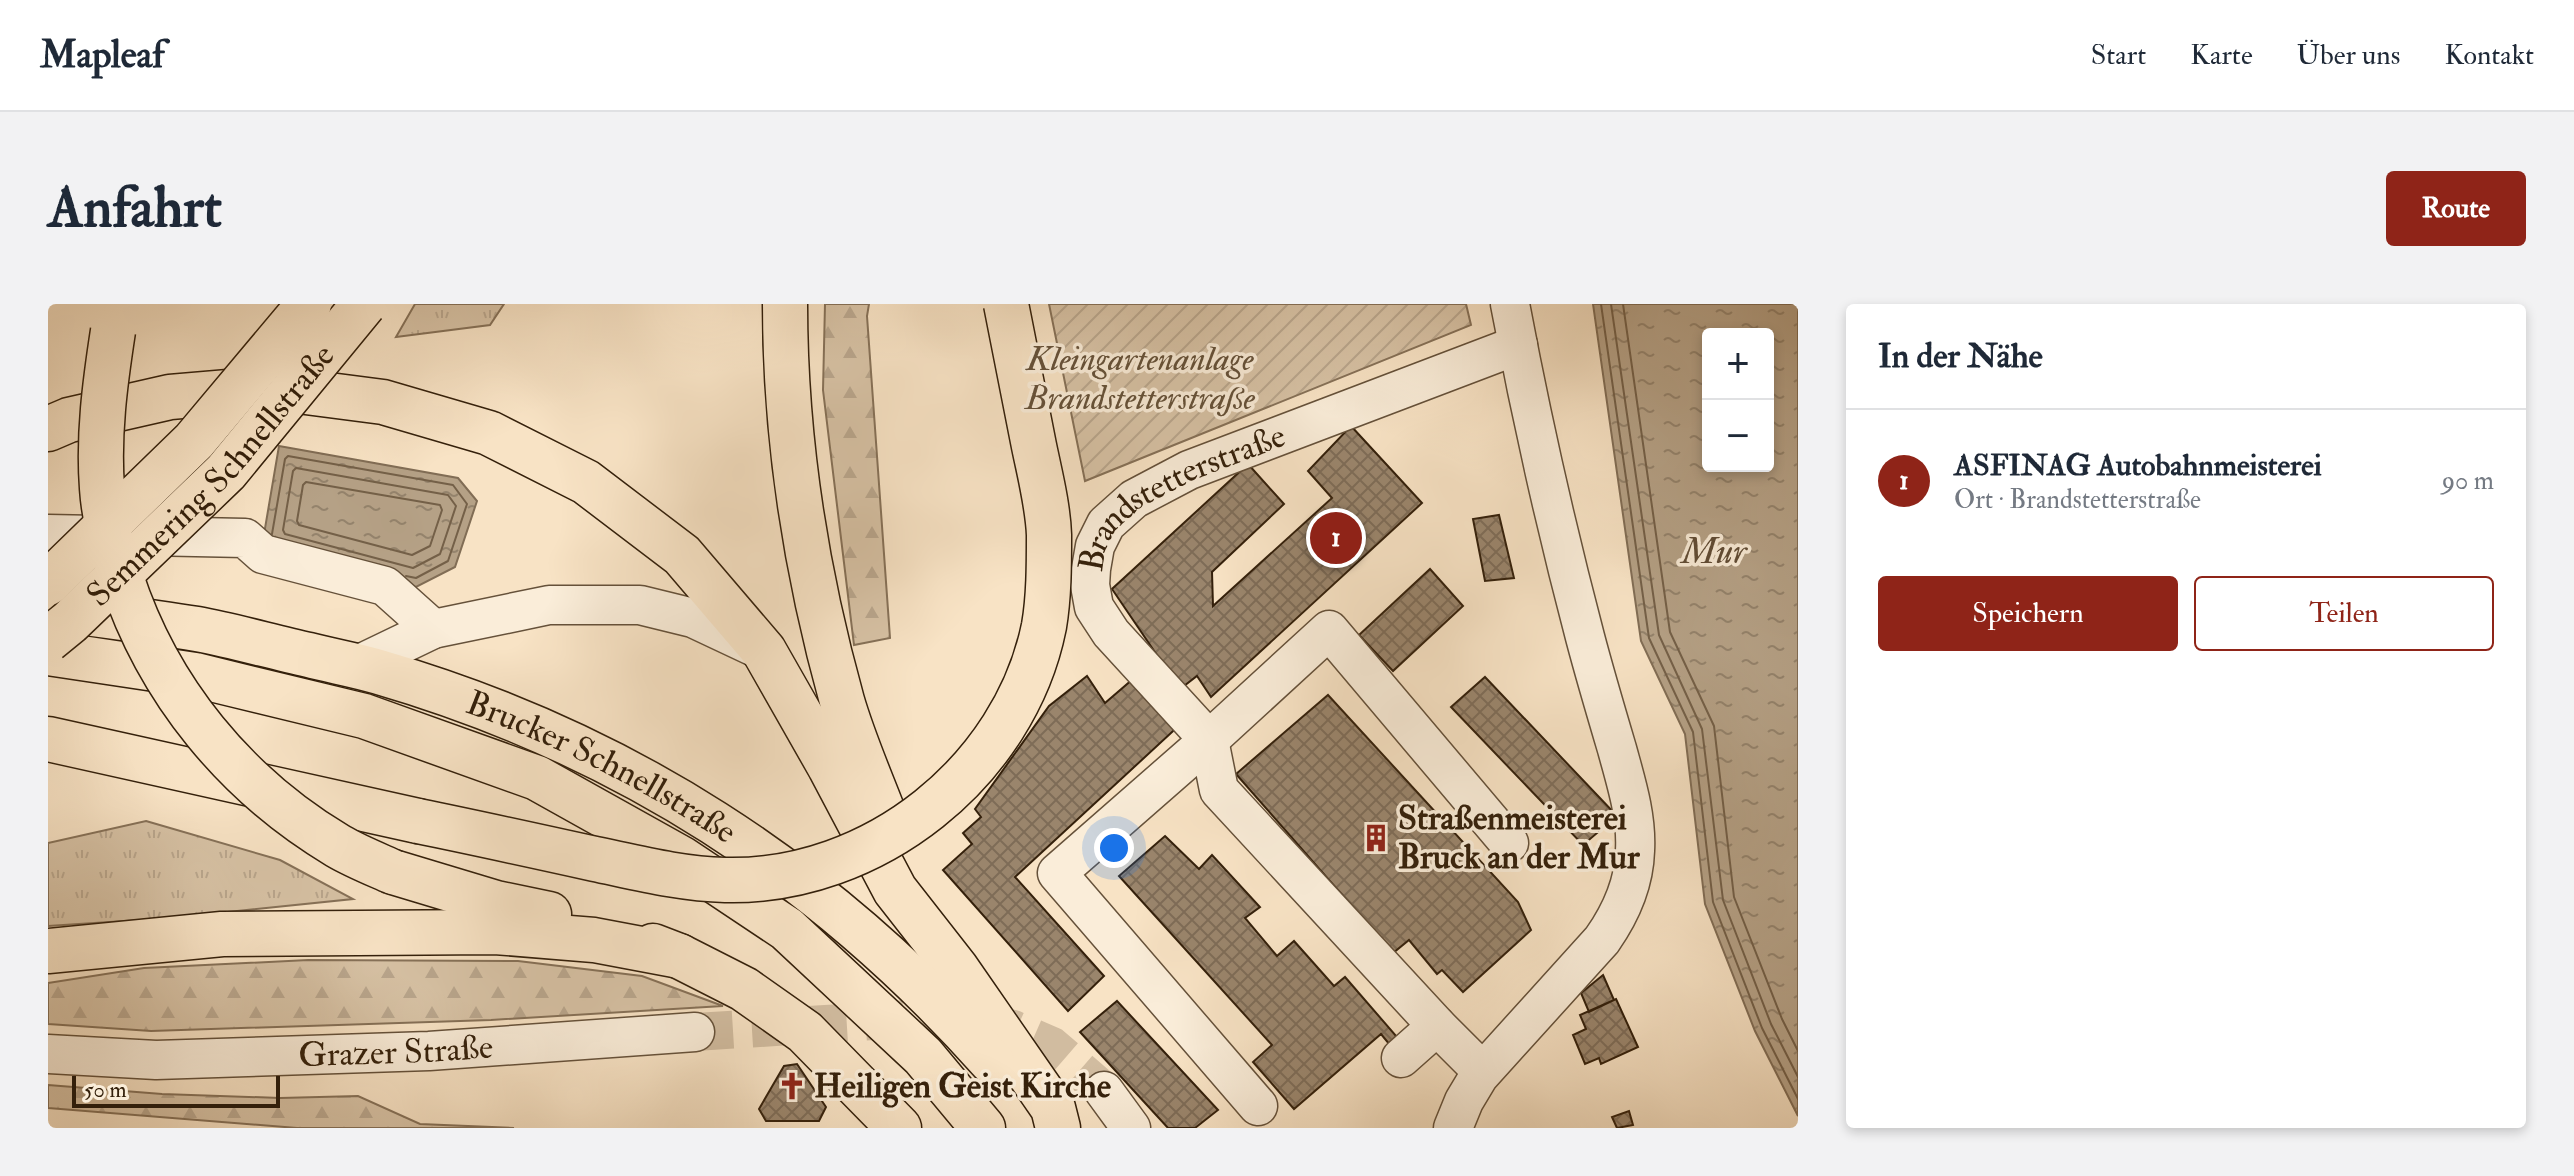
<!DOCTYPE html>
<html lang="de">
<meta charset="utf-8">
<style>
body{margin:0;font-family:"IM FELL Double Pica",serif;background:#f2f2f3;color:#1f2937}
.controls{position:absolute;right:24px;top:24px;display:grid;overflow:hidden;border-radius:8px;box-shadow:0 4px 12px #0003}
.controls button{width:72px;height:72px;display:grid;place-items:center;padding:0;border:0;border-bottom:2px solid #e0e1e3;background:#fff;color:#1f2937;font:40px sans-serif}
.scale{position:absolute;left:24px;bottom:20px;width:208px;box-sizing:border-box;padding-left:8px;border:4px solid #34200b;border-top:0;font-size:22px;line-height:28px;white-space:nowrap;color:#34200b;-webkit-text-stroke:6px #faedd9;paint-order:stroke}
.you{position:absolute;left:1066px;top:544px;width:28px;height:28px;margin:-20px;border:6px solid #fff;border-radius:50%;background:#1a73e8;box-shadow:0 0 0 12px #1a73e833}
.badge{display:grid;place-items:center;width:52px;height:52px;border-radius:50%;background:#8f2418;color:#fff;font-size:26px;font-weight:700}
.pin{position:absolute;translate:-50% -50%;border:4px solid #fff;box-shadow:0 2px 8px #0006}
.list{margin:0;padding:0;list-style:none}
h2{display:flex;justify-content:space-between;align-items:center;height:104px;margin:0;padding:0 32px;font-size:34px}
h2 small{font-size:26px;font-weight:400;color:#747a83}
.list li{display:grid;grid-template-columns:52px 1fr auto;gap:24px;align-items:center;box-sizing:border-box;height:144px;padding:0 32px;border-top:2px solid #e0e1e3}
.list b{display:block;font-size:30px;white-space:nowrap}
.list p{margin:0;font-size:26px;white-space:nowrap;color:#747a83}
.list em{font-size:26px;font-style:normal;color:#747a83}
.actions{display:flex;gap:16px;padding:24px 32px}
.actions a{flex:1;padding:18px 0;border:2px solid #8f2418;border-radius:8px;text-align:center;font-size:28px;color:#8f2418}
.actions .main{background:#8f2418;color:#fff}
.map{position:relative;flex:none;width:1750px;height:824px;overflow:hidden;border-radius:8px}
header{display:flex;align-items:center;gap:48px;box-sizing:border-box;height:112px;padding:0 40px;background:#fff;border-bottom:2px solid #e0e1e3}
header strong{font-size:38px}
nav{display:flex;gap:44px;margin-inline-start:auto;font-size:28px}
.intro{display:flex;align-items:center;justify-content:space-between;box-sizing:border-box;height:192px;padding:0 48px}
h1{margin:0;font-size:56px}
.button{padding:20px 36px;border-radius:8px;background:#8f2418;color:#fff;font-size:28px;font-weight:700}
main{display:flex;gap:48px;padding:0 48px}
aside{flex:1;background:#fff;border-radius:8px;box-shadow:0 4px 12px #0003}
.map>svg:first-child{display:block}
.grass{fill:url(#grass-tufts);stroke:#867158;stroke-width:2}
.forest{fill:url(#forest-firs);stroke:#867158;stroke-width:2}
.garden{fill:url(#garden-furrows);stroke:#867158;stroke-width:2}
.water{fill:url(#water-ripples);stroke:#816d55;stroke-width:2;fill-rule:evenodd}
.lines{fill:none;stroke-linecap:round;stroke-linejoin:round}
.shore{stroke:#746048;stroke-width:2}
.building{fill:url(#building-cross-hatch);stroke:#34200b;stroke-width:2}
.minor-tunnel{stroke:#d1bca0;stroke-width:38;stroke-dasharray:38 19;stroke-linecap:butt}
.minor-casing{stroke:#65513a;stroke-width:41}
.highway-casing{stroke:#34200b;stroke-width:47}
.minor{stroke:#faedd9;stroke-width:38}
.highway{stroke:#f8e3c5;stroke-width:44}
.highway-bridge-casing{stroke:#34200b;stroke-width:47;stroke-linecap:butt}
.highway-bridge{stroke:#f8e3c5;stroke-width:44}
.labels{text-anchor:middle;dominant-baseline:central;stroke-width:7;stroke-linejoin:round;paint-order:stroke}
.park-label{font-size:34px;font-style:italic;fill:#655139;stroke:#faedd9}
.street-label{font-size:34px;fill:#34200b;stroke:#faedd9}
.poi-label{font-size:34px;font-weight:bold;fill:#34200b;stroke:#faedd9;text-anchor:start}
.water-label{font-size:36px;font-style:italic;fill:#614d36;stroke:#faedd9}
</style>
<header>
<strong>Mapleaf</strong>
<nav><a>Start</a><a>Karte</a><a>Über uns</a><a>Kontakt</a></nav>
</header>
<div class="intro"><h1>Anfahrt</h1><a class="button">Route</a></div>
<main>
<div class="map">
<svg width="1750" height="824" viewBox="0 0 1750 824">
<defs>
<pattern id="grass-tufts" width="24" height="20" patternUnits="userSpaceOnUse" patternTransform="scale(2)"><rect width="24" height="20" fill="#d7c2a5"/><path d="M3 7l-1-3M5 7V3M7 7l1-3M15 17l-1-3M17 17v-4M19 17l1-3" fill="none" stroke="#b9a68d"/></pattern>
<pattern id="forest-firs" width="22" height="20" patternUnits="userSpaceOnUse" patternTransform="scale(2)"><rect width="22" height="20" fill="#d7c2a5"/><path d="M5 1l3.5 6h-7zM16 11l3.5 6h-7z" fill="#b9a68d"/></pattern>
<pattern id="garden-furrows" width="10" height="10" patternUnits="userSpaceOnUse" patternTransform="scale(2)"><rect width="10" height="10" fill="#d7c2a5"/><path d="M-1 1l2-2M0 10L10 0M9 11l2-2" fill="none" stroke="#b9a68d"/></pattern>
<pattern id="water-ripples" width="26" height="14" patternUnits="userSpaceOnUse" patternTransform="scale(2)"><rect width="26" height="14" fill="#b5a186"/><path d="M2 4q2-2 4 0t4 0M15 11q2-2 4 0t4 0" fill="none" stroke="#94836c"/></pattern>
<pattern id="building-cross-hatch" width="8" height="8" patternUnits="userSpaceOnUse" patternTransform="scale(2)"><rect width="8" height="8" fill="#9a856c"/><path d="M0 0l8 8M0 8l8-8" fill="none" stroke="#7e6c57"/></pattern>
</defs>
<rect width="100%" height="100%" fill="#f8e3c5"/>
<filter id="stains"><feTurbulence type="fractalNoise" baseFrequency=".0025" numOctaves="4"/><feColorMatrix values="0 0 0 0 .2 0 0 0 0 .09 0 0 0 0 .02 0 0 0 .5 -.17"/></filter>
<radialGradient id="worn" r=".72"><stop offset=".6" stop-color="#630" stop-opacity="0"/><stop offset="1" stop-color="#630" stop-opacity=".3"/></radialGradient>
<path class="grass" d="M367 0H456L442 21 348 33Z
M98 517 232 556 305 595 123 614 0 622V539Z"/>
<path class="forest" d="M777 0H821L819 12 842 334 806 341 775 86Z
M260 656 470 657 594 672 675 702 443 716 103 727 0 720V679L96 664Z
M0 781 114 790 232 794 310 792 372 820 466 824H249L0 804Z"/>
<path class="garden" d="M1001 0H1418L1423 21 1037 177Z"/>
<path class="water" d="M1545 0H1750V812L1707 727 1657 600 1637 430 1593 337ZM1720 30V162H1660V30Z
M231 142 410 174 429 197 407 263 368 283 214 242Z"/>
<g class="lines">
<path class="shore" d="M1553 0 1601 334 1645 428 1665 598 1714 724 1750 795
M1563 0 1611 331 1654 425 1675 596 1723 720 1750 773
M1575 0 1622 328 1666 422 1686 593 1734 715 1750 747
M248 164 400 191 408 202 392 250 365 264 237 230 235 226 245 167Z
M258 178 392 201 394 206 382 242 364 251 251 221 249 217 255 181Z
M224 230 237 155 240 152 405 181 419 200 400 257 368 274 358 272"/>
</g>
<path class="building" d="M1303 122 1374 199 1163 393 1149 372 1132 385 1064 285 1200 160 1236 200 1164 268 1165 302 1284 194 1260 167Z
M1451 211 1466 274 1437 277 1425 215Z
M1382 265 1415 302 1345 367 1311 331Z
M1092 369 1136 417 967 573 1056 672 1020 707 895 566 924 540 915 529 933 513 927 505 1001 402 1039 372 1057 399Z
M1437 373 1569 512 1535 541 1403 403Z
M1280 391 1470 598 1483 626 1415 688 1394 666 1389 670 1361 636 1345 649 1188 470Z
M1117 532 1151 565 1164 551 1212 603 1197 614 1229 652 1246 637 1286 682 1297 673 1355 740 1346 746 1333 730 1246 805 1205 758 1224 741 1071 572Z
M1555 671 1566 696 1541 708 1533 689Z
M1568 695 1590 743 1553 760 1551 754 1537 760 1525 731 1538 725 1532 711Z
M1069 697 1170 806 1147 824H1120L1032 728Z
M749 760 778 803 771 817H718L711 805 736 762Z
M1581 807 1585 821 1569 824 1564 813Z"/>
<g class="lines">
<path class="minor-tunnel" d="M647 728 874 714 923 715 965 725 1004 742 1056 787"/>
<defs>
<g id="minor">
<path d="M0 230 197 234 215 250 337 282 385 325"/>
<path d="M308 362 385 325 501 301H592L645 314 713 346"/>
<path id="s1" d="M0 750 108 756 381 747 647 728"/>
<path d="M1353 754 1389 722"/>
<path id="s2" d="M1434 767 1389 722 1171 486 1161 436 1063 329 1046 303 1042 281 1043 265 1047 242 1058 220 1086 195 1141 166 1470 41"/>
<path d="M1056 787 1083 824"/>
<path d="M1210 802 1009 569 1161 436 1281 326 1461 539"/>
<path d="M1405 824 1416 797 1431 772 1554 636C1573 609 1586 580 1587 547 1589 512 1578 478 1569 445 1558 408 1547 371 1537 333 1508 223 1483 112 1462 0"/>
</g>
<g id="highway">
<path d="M737 0C737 134 758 268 794 397 807 442 827 485 843 529"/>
<path d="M0 125 21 116 122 93 227 84 335 98 441 129 538 178 634 251 716 347 782 463 847 586 908 664 1005 804 1010 824"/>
<path id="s3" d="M0 304C50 311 100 317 149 325 187 332 224 343 261 351 284 357 308 361 331 368 575 439 776 569 944 758"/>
<path d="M0 349 147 371 316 412 489 474 634 555 739 625 875 752 935 824"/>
<path d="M0 435 370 517"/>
<path d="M345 568 448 599 501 610"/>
<path d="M605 642 631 652 696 685 757 728 851 824"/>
<path d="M0 647 174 630 447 628 546 636 631 652"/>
</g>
</defs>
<use href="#minor" class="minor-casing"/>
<use href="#highway" class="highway-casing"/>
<use href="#minor" class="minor"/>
<use href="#highway" class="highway"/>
<defs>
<g id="highway-bridge">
<path d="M65 27C57 79 50 131 54 184 56 214 64 245 73 273 110 387 188 481 290 542 307 552 327 560 345 568"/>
<path d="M0 279 146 137 261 0"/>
<path id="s4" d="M0 336 22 318 178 168 316 0"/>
<path d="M370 517C429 529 488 542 547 555 590 564 633 575 677 576 825 580 967 467 996 322 1001 293 1001 261 1001 231 1000 202 992 171 986 142 977 95 967 47 958 0"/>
</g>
</defs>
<use href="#highway-bridge" class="highway-bridge-casing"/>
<use href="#highway-bridge" class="highway-bridge"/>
</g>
<defs>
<symbol id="building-bare" viewBox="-9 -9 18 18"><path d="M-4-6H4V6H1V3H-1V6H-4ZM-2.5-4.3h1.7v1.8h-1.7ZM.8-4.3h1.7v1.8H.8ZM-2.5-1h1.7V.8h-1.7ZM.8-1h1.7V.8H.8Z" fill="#8f2418" stroke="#faedd9" stroke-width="2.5" paint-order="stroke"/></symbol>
<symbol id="church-bare" viewBox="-9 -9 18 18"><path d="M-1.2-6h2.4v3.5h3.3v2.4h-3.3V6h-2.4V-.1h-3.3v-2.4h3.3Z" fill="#8f2418" stroke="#faedd9" stroke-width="2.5" paint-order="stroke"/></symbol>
</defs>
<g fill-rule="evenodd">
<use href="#building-bare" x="1308" y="514" width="40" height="40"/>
<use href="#church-bare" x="724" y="762" width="40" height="40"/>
</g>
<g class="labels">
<g class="park-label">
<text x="1092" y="55">Kleingartenanlage<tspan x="1092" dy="39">Brandstetterstraße</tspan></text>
</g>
<g class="street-label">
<text stroke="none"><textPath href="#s4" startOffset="232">Semmering Schnellstraße</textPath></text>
<text stroke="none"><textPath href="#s2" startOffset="774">Brandstetterstraße</textPath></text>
<text stroke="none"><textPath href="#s3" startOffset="580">Brucker Schnellstraße</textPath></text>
<text stroke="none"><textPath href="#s1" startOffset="348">Grazer Straße</textPath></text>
</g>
<g class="poi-label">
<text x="1350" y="514">Straßenmeisterei<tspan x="1350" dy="39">Bruck an der Mur</tspan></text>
<text x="766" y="782">Heiligen Geist Kirche</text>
</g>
<g class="water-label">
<text x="1666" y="247">Mur</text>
</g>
</g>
<rect width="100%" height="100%" filter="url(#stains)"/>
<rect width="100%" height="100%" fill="url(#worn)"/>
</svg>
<div class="controls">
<button>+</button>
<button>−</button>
</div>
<div class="scale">50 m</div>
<div class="you"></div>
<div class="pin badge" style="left:1288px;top:234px">1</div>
</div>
<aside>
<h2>In der Nähe<small></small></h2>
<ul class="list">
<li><span class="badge">1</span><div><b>ASFINAG Autobahnmeisterei</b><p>Ort · Brandstetterstraße</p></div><em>90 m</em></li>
</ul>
<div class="actions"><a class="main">Speichern</a><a>Teilen</a></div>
</aside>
</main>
